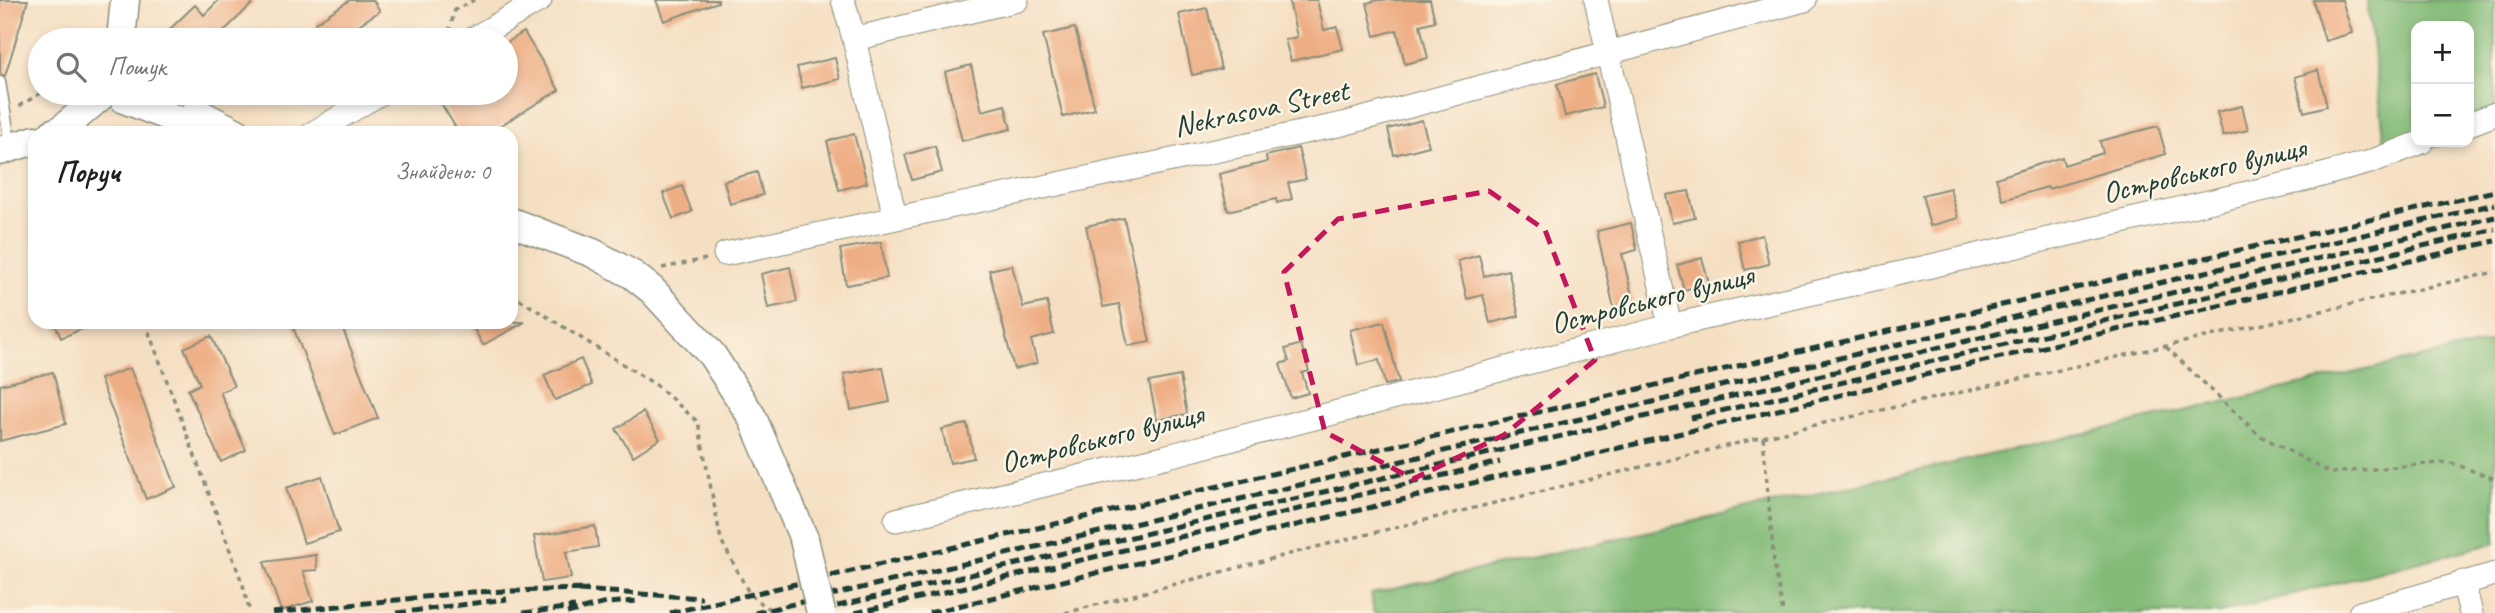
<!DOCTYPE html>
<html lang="uk">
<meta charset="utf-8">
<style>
body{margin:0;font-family:Caveat,sans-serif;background:#f2f2f2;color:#202124}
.controls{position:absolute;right:21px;top:21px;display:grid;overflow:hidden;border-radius:14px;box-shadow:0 4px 10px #0003}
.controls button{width:63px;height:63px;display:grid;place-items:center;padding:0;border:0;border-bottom:2px solid #e0e0e0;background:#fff;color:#202124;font:35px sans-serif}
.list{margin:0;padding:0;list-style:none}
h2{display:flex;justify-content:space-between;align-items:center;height:91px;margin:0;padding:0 28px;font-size:30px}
h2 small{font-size:23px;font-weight:400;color:#757577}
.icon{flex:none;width:38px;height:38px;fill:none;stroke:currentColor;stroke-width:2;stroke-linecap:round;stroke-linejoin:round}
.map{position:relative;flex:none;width:2495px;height:613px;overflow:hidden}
.search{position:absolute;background:#fff;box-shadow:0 4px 10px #0003;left:28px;top:28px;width:490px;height:77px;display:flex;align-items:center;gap:18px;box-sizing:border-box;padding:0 24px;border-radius:38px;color:#757577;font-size:26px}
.panel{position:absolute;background:#fff;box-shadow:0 4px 10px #0003;left:28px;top:126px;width:490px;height:203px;border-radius:21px}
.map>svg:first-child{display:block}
.forest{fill:#83bb78;stroke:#517c56;stroke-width:2}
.building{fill:#eeae84}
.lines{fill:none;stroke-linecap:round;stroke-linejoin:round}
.service-casing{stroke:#8a8e7b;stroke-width:13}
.minor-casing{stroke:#8a8e7b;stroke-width:25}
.tertiary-casing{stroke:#8a8e7b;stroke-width:31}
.path{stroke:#8a8e7b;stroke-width:3.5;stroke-dasharray:5 5;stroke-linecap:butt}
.service{stroke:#fff;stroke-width:10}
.minor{stroke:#fff;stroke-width:23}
.tertiary{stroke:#fff;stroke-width:28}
.rail{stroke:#1f3d34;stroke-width:5;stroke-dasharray:10 5;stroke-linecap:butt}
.tertiary-bridge-casing{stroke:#8a8e7b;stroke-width:31;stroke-linecap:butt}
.tertiary-bridge{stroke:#fff;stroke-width:28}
.marked{fill:none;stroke:#c2185b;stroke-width:5;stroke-dasharray:14 9;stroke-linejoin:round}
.labels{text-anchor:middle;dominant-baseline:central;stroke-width:5;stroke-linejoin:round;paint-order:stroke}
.street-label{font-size:30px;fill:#1f3d34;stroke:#fcf5e5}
</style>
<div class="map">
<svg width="2495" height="613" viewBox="0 0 2495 613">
<rect width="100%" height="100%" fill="#fcf5e5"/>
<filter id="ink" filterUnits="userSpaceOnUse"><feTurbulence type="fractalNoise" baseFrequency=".0143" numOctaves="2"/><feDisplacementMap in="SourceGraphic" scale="14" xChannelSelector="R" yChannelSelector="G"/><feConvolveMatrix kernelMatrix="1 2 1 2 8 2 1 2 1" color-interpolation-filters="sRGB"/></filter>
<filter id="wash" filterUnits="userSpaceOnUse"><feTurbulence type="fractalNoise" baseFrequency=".00686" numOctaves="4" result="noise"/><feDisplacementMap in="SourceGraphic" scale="28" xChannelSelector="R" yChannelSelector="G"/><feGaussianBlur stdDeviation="1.57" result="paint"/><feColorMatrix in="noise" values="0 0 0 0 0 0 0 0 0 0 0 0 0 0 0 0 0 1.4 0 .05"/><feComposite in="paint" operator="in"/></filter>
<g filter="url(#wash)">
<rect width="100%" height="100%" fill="#f5dfc2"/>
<path class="forest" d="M2367 0H2495V130L2469 137V26H2416V142H2452L2387 159Z
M2495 341V543L2219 613H1374L1371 594Z"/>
<g id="blocks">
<path class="building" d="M0 0H28L5 76 0 74Z
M219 0H256L224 31 232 40H180L170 29 195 5 204 15Z
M350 0H373L380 11 335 40H327L315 23Z
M656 0H718V2L664 21Z
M1289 0H1317L1324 30 1337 27 1343 49 1291 61 1285 40 1297 37Z
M1378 0H1430L1435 21 1420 25 1428 58 1405 64 1397 30 1375 36 1367 3Z
M2313 0H2342L2352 33 2325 41Z
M1207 8 1221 69 1192 75 1179 14Z
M1075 28 1095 109 1063 117 1043 35Z
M524 32 559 90 488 133H459L435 93H506V43Z
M835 58 840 79 802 88 797 67Z
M971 65 982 111 1005 105 1011 129 962 141 945 72Z
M2318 70 2327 106 2304 112 2295 77Z
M1595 74 1603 107 1565 116 1557 84Z
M2242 106 2248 130 2223 136 2217 112Z
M1422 120 1429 146 1394 155 1388 129Z
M2158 126 2166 154 2048 189 2047 187 2003 200 1996 178 2062 157 2064 165 2103 153 2100 141Z
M854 134 867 183 839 190 827 141Z
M935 146 942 172 912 180 905 155Z
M1298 148 1306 179 1288 183 1292 199 1277 203 1276 199 1228 211 1219 174 1267 162 1266 156Z
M757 172 763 195 730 204 724 181Z
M682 186 692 212 673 219 663 193Z
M1950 188 1958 218 1930 226 1922 195Z
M1689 191 1695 218 1672 223 1666 195Z
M1124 218 1150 342 1128 346 1119 304 1103 307 1086 226Z
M1631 223 1637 250 1622 254 1634 304 1614 309 1597 231Z
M1762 235 1769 264 1745 270 1738 241Z
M881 242 887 278 846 285 840 249Z
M1479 255 1484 276 1508 270 1519 316 1490 323 1483 295 1467 299 1458 261Z
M1702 258 1709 283 1684 290 1677 265Z
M1012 265 1023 307 1047 302 1054 334 1031 340 1037 363 1014 369 989 270Z
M790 267 797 302 768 308 761 274Z
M54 322H98L61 338Z
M291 322H340L378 418 335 435Z
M470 322H525L483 345Z
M1384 322 1399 382 1385 385 1379 360 1358 365 1350 330Z
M211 336 234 386 220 392 246 450 221 462 188 390 200 384 184 348Z
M1301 344 1309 371 1302 373 1308 393 1291 398 1280 364 1289 361 1285 349Z
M581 359 592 385 555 400 544 375Z
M883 367 890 402 851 410 844 374Z
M130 368 176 487 146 499 100 379Z
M53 372 66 424 0 441V385Z
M1180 376 1187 414 1157 420 1149 382Z
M643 412 660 439 633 456 616 429Z
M967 424 974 458 950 463 942 429Z
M322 476 339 532 304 543 286 488Z
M595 526 598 547 566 552 571 578 542 582 534 536Z
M316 555 317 570 303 571 313 601 281 611 264 562Z"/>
</g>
</g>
<g filter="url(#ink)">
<use href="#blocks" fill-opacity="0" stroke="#8a8e7b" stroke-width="2"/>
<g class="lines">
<defs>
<path id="service" d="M0 82 11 148"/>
<path id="minor" d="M843 0 854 39 895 217
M1596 0 1670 326
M854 39 1017 0
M471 40 540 0
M2469 124 2495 114
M313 133 381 93
M725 254 1343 124 1805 0
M896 520 1164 457 1670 326 2300 181 2370 162 2422 142
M2463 582 2471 613
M2360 613 2495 574"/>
<path id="tertiary" d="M121 40 125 0
M124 99 211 133
M196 112 237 133
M53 133 61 130 103 94
M0 151 35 140
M511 222 593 253 633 275 652 290 712 355 752 417 804 539"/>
</defs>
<use href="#service" class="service-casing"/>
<use href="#minor" class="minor-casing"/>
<use href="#tertiary" class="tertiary-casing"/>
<path class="path" d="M444 40 448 36 455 10 474 0
M19 106 41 93
M662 268 706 259
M511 294 656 385 698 422 721 540 750 595 775 613
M145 322 243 585 250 613
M2166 347 2259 435 2330 473 2449 462 2495 479
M1763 437 1774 562 1783 613
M1065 613 1332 543 1775 434 2495 272"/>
<use href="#service" class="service"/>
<use href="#minor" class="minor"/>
<use href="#tertiary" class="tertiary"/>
<path class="rail" d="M1691 418 2495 229
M579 590 702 598
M272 613 472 592 588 589
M397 613 507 599
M523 613 575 607
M567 613 606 603 639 601
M670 613 2495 191
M755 613 2495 204
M808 613 2495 217
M855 613 1500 462
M929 613 1899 381 2495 241"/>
<defs>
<path id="tertiary-bridge" d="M804 539 821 613"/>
</defs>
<use href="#tertiary-bridge" class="tertiary-bridge-casing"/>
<use href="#tertiary-bridge" class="tertiary-bridge"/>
</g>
</g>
<path class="marked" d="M1489 191 1545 230 1595 360 1504 435 1413 479 1325 432 1284 272 1338 219Z"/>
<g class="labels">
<g class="street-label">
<text transform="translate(1261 108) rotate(-12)">Nekrasova Street</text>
<text transform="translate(2204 170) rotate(-13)">Островського вулиця</text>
<text transform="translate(1652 299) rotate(-14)">Островського вулиця</text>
<text transform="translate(1102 438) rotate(-14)">Островського вулиця</text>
</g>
</g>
</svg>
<div class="controls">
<button>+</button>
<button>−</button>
</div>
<div class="search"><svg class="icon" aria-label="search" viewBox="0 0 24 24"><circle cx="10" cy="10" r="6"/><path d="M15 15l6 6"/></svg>Пошук</div>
<section class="panel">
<h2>Поруч<small>Знайдено: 0</small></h2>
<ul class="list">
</ul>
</section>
</div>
